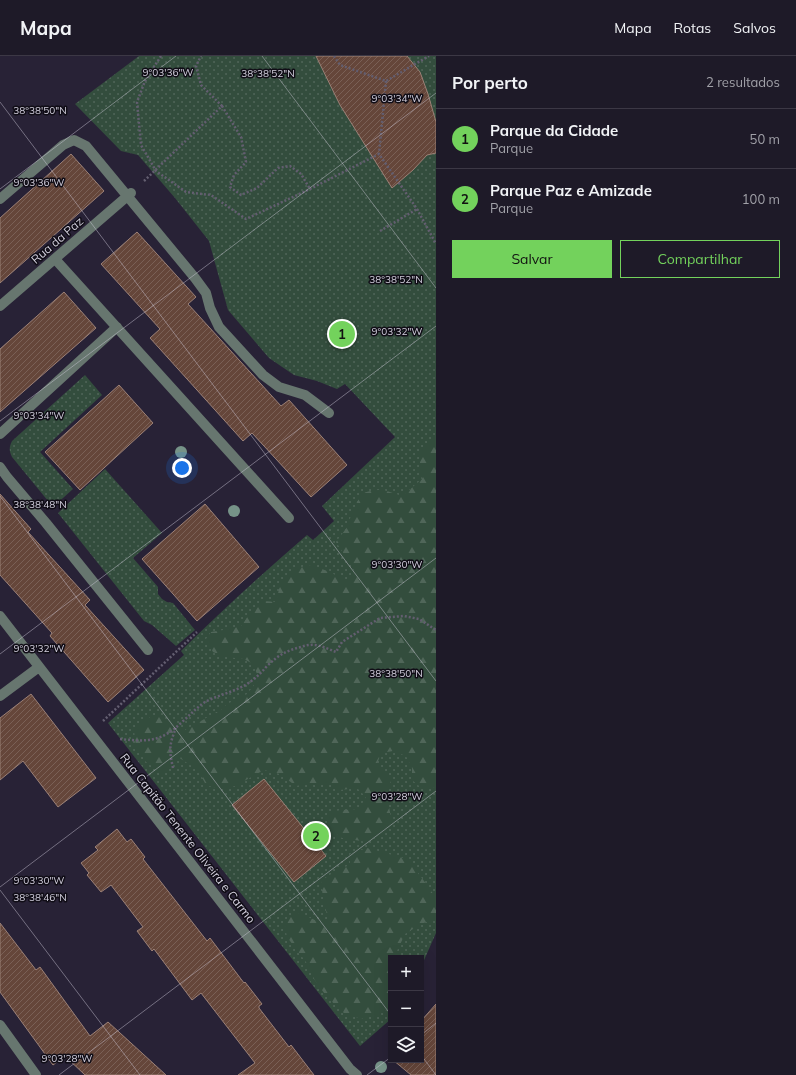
<!DOCTYPE html>
<html lang="pt">
<meta charset="utf-8">
<style>
body{margin:0;font-family:Mulish,sans-serif;background:#262330;color:#f1f3f6}
.controls{position:absolute;right:12px;bottom:12px;display:grid;overflow:hidden;border-radius:0px;box-shadow:0 4px 16px #0002}
.controls button{width:36px;height:36px;display:grid;place-items:center;padding:0;border:0;border-bottom:1px solid #3c3845;background:#1e1a28;color:#f1f3f6;font:20px sans-serif}
.you{position:absolute;left:182px;top:412px;width:14px;height:14px;margin:-10px;border:3px solid #fff;border-radius:50%;background:#1a73e8;box-shadow:0 0 0 6px #1a73e833}
.badge{display:grid;place-items:center;width:26px;height:26px;border-radius:50%;background:#73d25c;color:#111;font-size:13px;font-weight:700}
.pin{position:absolute;translate:-50% -50%;border:2px solid #fff;box-shadow:0 1px 4px #0006}
.list{margin:0;padding:0;list-style:none}
h2{display:flex;justify-content:space-between;align-items:center;height:52px;margin:0;padding:0 16px;font-size:17px}
h2 small{font-size:13px;font-weight:400;color:#a1a1a8}
.list li{display:grid;grid-template-columns:26px 1fr auto;gap:12px;align-items:center;box-sizing:border-box;height:60px;padding:0 16px;border-top:1px solid #3c3845}
.list b{display:block;font-size:15px;white-space:nowrap}
.list p{margin:0;font-size:13px;white-space:nowrap;color:#a1a1a8}
.list em{font-size:13px;font-style:normal;color:#a1a1a8}
.actions{display:flex;gap:8px;padding:12px 16px}
.actions a{flex:1;padding:9px 0;border:1px solid #73d25c;border-radius:0px;text-align:center;font-size:14px;color:#73d25c}
.actions .main{background:#73d25c;color:#111}
.icon{flex:none;width:22px;height:22px;fill:none;stroke:currentColor;stroke-width:2;stroke-linecap:round;stroke-linejoin:round}
.map{position:relative;flex:none;width:436px;height:1019px;overflow:hidden}
header{display:flex;align-items:center;gap:24px;box-sizing:border-box;height:56px;padding:0 20px;background:#1e1a28;border-bottom:1px solid #3c3845}
header strong{font-size:19px}
nav{display:flex;gap:22px;margin-inline-start:auto;font-size:14px}
main{display:flex}
aside{flex:1;background:#1e1a28}
.map>svg:first-child{display:block}
.grass{fill:url(#grass-dots)}
.forest{fill:url(#forest-firs)}
.building{fill:url(#building-hatch);stroke:#9c8177}
.lines{fill:none;stroke-linecap:round;stroke-linejoin:round}
.path{stroke:#635e70;stroke-width:2.5;stroke-dasharray:2 2;stroke-linecap:butt}
.minor{stroke:#67766f;stroke-width:10}
.tree{fill:#769388}
.ticks{fill:none;stroke:#d2cfdd;stroke-width:1;stroke-opacity:0.45}
.labels{text-anchor:middle;dominant-baseline:central;stroke-width:3;stroke-linejoin:round;paint-order:stroke}
.street-label{font-size:12px;fill:#d2cfdd;stroke:#100d16}
.ticks-label{font-size:10px;text-anchor:middle;fill:#d2cfdd;stroke:#100d16;stroke-width:3;stroke-linejoin:round;paint-order:stroke}
</style>
<header>
<strong>Mapa</strong>
<nav><a>Mapa</a><a>Rotas</a><a>Salvos</a></nav>
</header>
<main>
<div class="map">
<svg width="436" height="1019" viewBox="0 0 436 1019">
<defs>
<pattern id="grass-dots" width="8" height="8" patternUnits="userSpaceOnUse"><rect width="8" height="8" fill="#334d3d"/><path d="M2 2h.1M6 6h.1" fill="none" stroke="#506659" stroke-width="1.8" stroke-linecap="round"/></pattern>
<pattern id="forest-firs" width="22" height="20" patternUnits="userSpaceOnUse"><rect width="22" height="20" fill="#334d3d"/><path d="M5 1l3.5 6h-7zM16 11l3.5 6h-7z" fill="#506659"/></pattern>
<pattern id="building-hatch" width="6" height="6" patternUnits="userSpaceOnUse"><rect width="6" height="6" fill="#65463a"/><path d="M-1 1l2-2M0 6l6-6M5 7l2-2" fill="none" stroke="#7a6056"/></pattern>
</defs>
<rect width="100%" height="100%" fill="#282236"/>
<path class="grass" d="M139 0H436V877L421 911V902H391V963L360 990 108 667 184 599 181 595C221 555 264 516 307 479L313 484 334 465 322 450 395 381 345 328 337 333 317 325 294 319 269 302 228 254 209 185 175 142 138 99 121 95 75 48Z
M85 319 102 339 40 396 73 433 53 451 12 401C9 395 9 391 12 385Z
M105 413 162 477 133 502 158 531V538L162 543 167 546 173 547 195 574 176 590 152 569 144 565 58 457Z"/>
<path class="forest" d="M433 385H436V729L435 731 424 734 412 724V712L406 700 393 695 381 697 377 708 382 715 391 725 385 739 389 751 392 767 385 772 380 779 368 786 342 782 329 773 328 756 342 754 359 753 366 741 357 732 340 734 332 727H311L296 730 280 718 264 714 235 730 220 733 206 729 198 714 178 701 167 714 160 716 146 706 136 691 134 674 143 666 153 659 172 665 185 674 222 653 227 648 247 638 259 623 253 608 244 603 226 601 213 596 206 583 211 576 229 573 241 570 248 560 264 545 276 546 280 529 293 514 305 510 311 509 330 516 348 526 354 513 336 486 348 470 351 459 357 446 363 437C381 431 386 435 402 440L422 423 420 411V396Z
M367 792 407 803 424 825 436 842V860L432 864 421 868 405 878 396 897 397 902H391V952L379 958 361 963 345 958 327 941 314 923 306 906 287 881 284 865 296 856 315 864 328 863 323 842 321 825 337 814 350 809V798Z"/>
<path class="building" d="M316 0H407L420 16 428 38 436 66V97L427 99 413 114 392 132 340 49Z
M71 98 104 135 0 227V162Z
M137 176 196 241 188 248 281 350 289 344 347 409 311 441 252 377 243 385 150 282 160 273 101 208Z
M64 236 96 272 0 356V293Z
M119 329 153 367 80 434 45 396Z
M0 438 31 473 28 476 90 544 85 549 144 614 108 646 50 580 52 577 0 519Z
M205 448 259 511 197 565 142 503Z
M31 638 96 722 58 751 23 705 0 724V662Z
M264 723 326 800 294 826 232 749Z
M117 773 127 786 131 783 145 801 143 803 207 885 210 882 244 927 245 926 262 948 259 950V952L289 991 291 989 314 1019H238L255 1007 201 937 192 944 154 893 152 895 137 875 143 871 111 829 101 836 87 819 89 817 81 807 98 794 95 791Z
M0 867 36 914 40 911 90 980 108 966 166 1019H85L65 1000 53 1009 0 936Z
M436 948V1019H411L393 1004H421V965Z"/>
<g class="lines">
<path class="path" d="M161 0 145 25 137 46 141 89 156 115 186 136 211 139 246 163 310 133 379 98
M334 0 340 9 386 25 429 0
M386 25 379 98 417 153 436 188
M222 50 241 81 246 106 234 119 230 131 241 139 257 132 278 112 290 110 301 118 310 133
M144 125 222 50 201 29 196 10 201 0
M380 175 417 153
M103 665 197 576
M120 683C148 686 161 686 182 666 190 659 196 652 205 646 218 639 234 636 247 628 255 623 261 617 267 610 279 599 285 595 301 591 304 590 307 589 310 589 319 588 328 593 336 596L342 586 380 562 404 560 419 563 436 574
M173 712C169 694 169 689 176 672"/>
<path class="minor" d="M0 143 63 89 74 84 86 90 195 222 206 237 210 252 219 271 263 319 279 331 305 339 329 357
M55 203 289 462
M0 250 131 137
M0 378 117 271
M0 411 7 421 46 467 148 594
M0 560 350 1013 357 1019
M0 640 39 611
M0 969 36 1019"/>
</g>
<g class="tree">
<circle cx="181" cy="396" r="6"/>
<circle cx="234" cy="455" r="6"/>
<circle cx="381" cy="1011" r="6"/>
</g>
<path class="ticks" d="M262 0 436 232M0 46 436 625M0 133 176 0M0 365 436 37M0 440 391 959M0 598 436 270M0 831 436 502M0 834 140 1019M421 979 436 967M421 999 436 1019M59 1019 436 735M367 1019 391 1001"/>
<g class="labels">
<g class="street-label">
<text transform="translate(57 184) rotate(-41)">Rua da Paz</text>
<text transform="translate(188 782) rotate(52)">Rua Capitão Tenente Oliveira e Carmo</text>
</g>
</g>
<g class="ticks-label">
<text x="168" y="20">9°03'36"W</text>
<text x="268" y="21">38°38'52"N</text>
<text x="397" y="46">9°03'34"W</text>
<text x="40" y="58">38°38'50"N</text>
<text x="39" y="130">9°03'36"W</text>
<text x="396" y="227">38°38'52"N</text>
<text x="397" y="279">9°03'32"W</text>
<text x="39" y="363">9°03'34"W</text>
<text x="40" y="452">38°38'48"N</text>
<text x="397" y="512">9°03'30"W</text>
<text x="39" y="596">9°03'32"W</text>
<text x="396" y="621">38°38'50"N</text>
<text x="397" y="744">9°03'28"W</text>
<text x="39" y="828">9°03'30"W</text>
<text x="40" y="845">38°38'46"N</text>
<text x="67" y="1006">9°03'28"W</text>
</g>
</svg>
<div class="controls">
<button>+</button>
<button>−</button>
<button><svg class="icon" aria-label="layers" viewBox="0 0 24 24"><path d="M12 4l9 5-9 5-9-5zM3 14l9 5 9-5"/></svg></button>
</div>
<div class="you"></div>
<div class="pin badge" style="left:342px;top:278px">1</div>
<div class="pin badge" style="left:316px;top:780px">2</div>
</div>
<aside>
<h2>Por perto<small>2 resultados</small></h2>
<ul class="list">
<li><span class="badge">1</span><div><b>Parque da Cidade</b><p>Parque</p></div><em>50 m</em></li>
<li><span class="badge">2</span><div><b>Parque Paz e Amizade</b><p>Parque</p></div><em>100 m</em></li>
</ul>
<div class="actions"><a class="main">Salvar</a><a>Compartilhar</a></div>
</aside>
</main>
